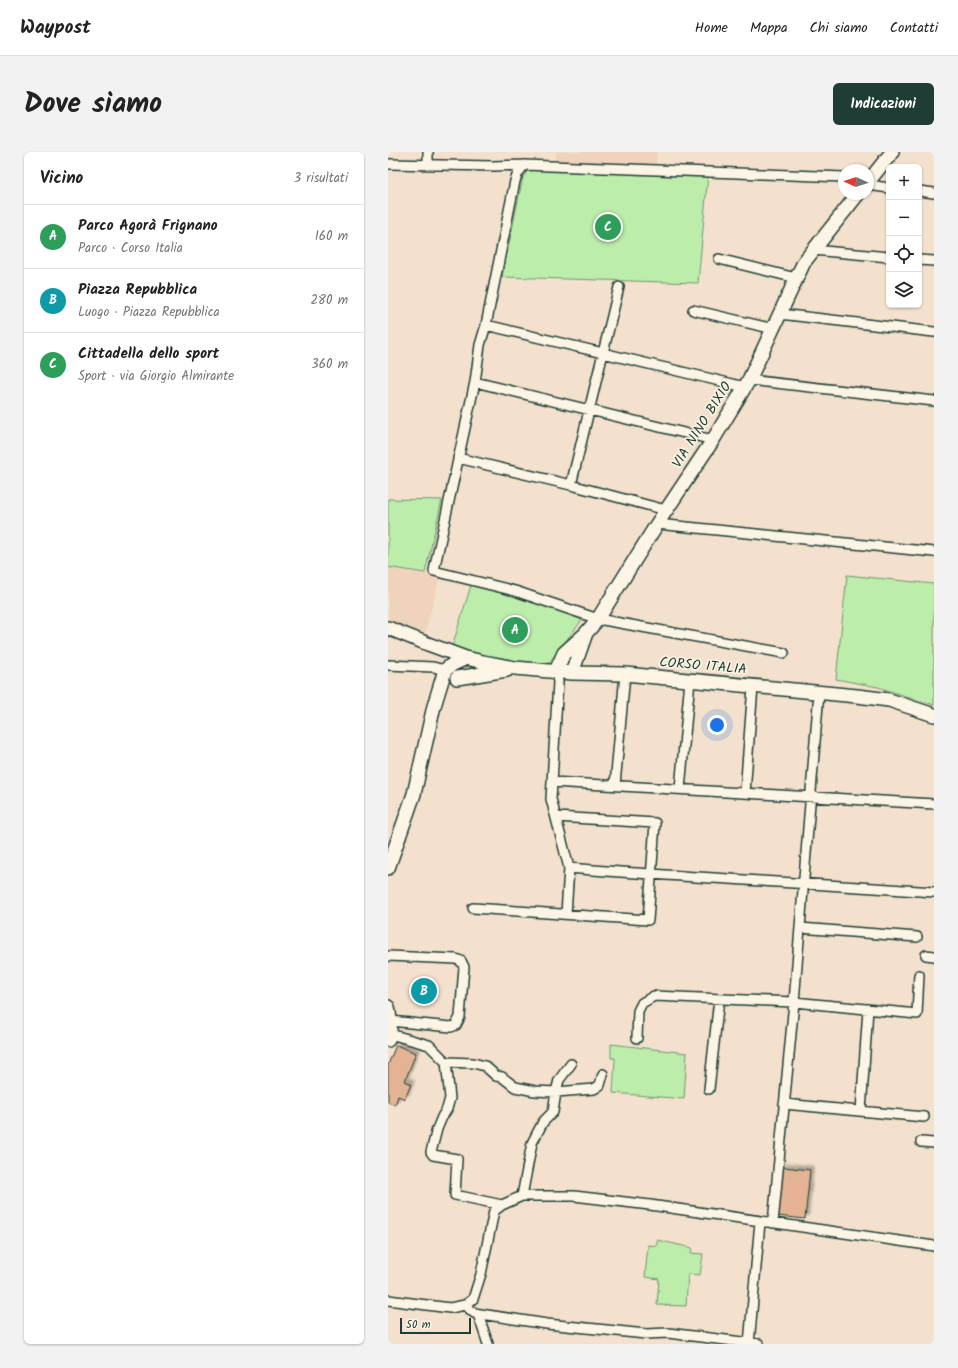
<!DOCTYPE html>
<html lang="it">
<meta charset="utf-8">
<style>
body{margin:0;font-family:Kalam,sans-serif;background:#f2f2f2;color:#222}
.controls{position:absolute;right:12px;top:12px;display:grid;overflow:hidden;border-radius:6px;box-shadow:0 1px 3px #0004}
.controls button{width:36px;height:36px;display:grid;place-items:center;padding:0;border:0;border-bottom:1px solid #e0e0e0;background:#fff;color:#222;font:20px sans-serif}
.compass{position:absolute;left:450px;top:12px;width:36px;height:36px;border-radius:50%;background:#fff;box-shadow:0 1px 3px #0004;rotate:273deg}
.scale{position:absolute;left:12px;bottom:10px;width:71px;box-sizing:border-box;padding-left:4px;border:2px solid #1f3d34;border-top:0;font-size:11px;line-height:14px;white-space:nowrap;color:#1f3d34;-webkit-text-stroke:3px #fcf5e5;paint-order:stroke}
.you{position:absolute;left:329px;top:573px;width:14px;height:14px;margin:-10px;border:3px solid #fff;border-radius:50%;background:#1a73e8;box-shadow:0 0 0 6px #1a73e833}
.badge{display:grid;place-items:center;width:26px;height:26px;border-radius:50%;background:#1f3d34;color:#fff;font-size:13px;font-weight:700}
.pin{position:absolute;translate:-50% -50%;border:2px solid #fff;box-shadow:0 1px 4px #0006}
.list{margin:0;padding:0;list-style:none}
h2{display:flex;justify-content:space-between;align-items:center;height:52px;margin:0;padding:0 16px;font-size:17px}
h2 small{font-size:13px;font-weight:400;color:#767676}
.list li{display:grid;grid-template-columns:26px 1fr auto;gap:12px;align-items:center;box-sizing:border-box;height:64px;padding:0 16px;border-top:1px solid #e0e0e0}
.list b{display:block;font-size:15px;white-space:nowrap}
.list p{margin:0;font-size:13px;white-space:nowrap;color:#767676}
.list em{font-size:13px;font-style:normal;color:#767676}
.icon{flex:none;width:22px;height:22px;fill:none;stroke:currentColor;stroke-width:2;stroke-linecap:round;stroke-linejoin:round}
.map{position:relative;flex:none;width:546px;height:1192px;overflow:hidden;border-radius:6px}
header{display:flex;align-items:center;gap:24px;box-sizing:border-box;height:56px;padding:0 20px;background:#fff;border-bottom:1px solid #e0e0e0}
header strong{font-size:19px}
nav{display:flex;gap:22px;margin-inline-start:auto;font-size:14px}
.intro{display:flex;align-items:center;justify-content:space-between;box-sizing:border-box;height:96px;padding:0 24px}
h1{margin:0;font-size:28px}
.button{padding:10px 18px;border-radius:6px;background:#1f3d34;color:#fff;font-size:14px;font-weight:700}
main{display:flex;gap:24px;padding:0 24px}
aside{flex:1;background:#fff;border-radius:6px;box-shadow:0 1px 3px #0004}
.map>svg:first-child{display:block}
.built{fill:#efd3bc}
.green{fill:#bdedab;stroke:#6e9570}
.building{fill:#e3b394;stroke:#1f3d34;filter:url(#shadow)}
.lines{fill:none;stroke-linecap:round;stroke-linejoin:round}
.street-casing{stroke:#1f3d34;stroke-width:12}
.secondary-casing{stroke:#1f3d34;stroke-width:16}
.street{stroke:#fcf5e5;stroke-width:9}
.secondary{stroke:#fcf5e5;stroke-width:13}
.labels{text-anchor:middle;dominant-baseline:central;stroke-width:3;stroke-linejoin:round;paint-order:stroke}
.street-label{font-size:14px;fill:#1f3d34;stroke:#fcf5e5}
</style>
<header>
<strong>Waypost</strong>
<nav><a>Home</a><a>Mappa</a><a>Chi siamo</a><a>Contatti</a></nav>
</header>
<div class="intro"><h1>Dove siamo</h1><a class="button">Indicazioni</a></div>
<main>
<aside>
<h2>Vicino<small>3 risultati</small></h2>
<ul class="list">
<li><span class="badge" style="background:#2e9e5b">A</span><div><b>Parco Agorà Frignano</b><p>Parco · Corso Italia</p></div><em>160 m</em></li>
<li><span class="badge" style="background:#0f9aa8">B</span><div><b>Piazza Repubblica</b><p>Luogo · Piazza Repubblica</p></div><em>280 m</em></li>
<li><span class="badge" style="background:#2e9e5b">C</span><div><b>Cittadella dello sport</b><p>Sport · via Giorgio Almirante</p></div><em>360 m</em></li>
</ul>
</aside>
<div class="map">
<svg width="546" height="1192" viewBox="0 0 546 1192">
<defs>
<filter id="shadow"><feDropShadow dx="3.5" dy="-3.5" stdDeviation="1" flood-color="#0004"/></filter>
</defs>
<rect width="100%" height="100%" fill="#f4e1cd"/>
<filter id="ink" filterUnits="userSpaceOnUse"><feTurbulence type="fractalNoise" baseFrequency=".025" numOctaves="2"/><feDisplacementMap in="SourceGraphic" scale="8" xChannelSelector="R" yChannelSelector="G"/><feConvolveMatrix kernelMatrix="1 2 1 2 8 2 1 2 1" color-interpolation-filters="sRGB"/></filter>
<g filter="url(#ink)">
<path class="built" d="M168 0H269L268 14 168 9Z
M0 415 52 424 37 481 0 467Z"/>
<path class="green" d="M142 16 320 22 310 131 114 125 135 25Z
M0 347 54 348 37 421 0 415Z
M459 423 546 432V553L490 535 448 527Z
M84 430 181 462 194 468 157 516 96 507 64 495Z
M223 892 299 901 296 947 225 941 227 906H223Z
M269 1088 304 1096 303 1101 315 1102 312 1123 300 1122 298 1154 269 1153 271 1127 257 1125 260 1093 269 1094Z"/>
<path class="building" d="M8 893 28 901 17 929 23 932 17 947 10 944 7 953 0 950V913Z
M395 1015 422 1018 417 1067 390 1064Z"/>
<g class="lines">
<defs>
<path id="street" d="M0 12 105 14 136 13 456 25
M40 13V0
M136 13 130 21 127 29 98 173 92 193 87 230 48 409 46 419 127 439 210 467 396 501
M480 33 501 36
M531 39 546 41
M425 98 501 105
M331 107 408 126
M531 108 546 109
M305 158 386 177
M392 162 546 180
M98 173 357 235
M361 228 546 249
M87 230 325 288
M70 306 183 333 278 358
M183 333 231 135
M269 372 546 400
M0 513 45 515 57 518
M168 519 170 530 163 647 181 716 178 762
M164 630 546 652
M227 633 237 522
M292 637 302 528
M357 641 365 534
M181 716C302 726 424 731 546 740
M85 756 260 768 267 671 168 665
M412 776 529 785
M538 803 546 804
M0 804 68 807 73 809 76 815 72 865 68 873 63 875 2 869
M2 882 41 893 58 910 62 946 59 957 54 965 49 977 43 1000 45 1003 69 1007 67 1043 114 1053
M249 886 250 859 254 851 266 844 406 850 529 862 531 823
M58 910 85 911 97 914 108 924 114 925 127 935 147 939 168 940 206 937 212 933 215 922
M321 937 331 847
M396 952 536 965
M473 959 480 857
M533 990 546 991
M134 1044 144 991 155 970 165 960 168 940 171 928 183 912
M385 1071 406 850 431 540
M0 1148 62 1156 77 1153 85 1147 93 1122 106 1059 114 1053 134 1044H186L262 1053 546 1094
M77 1153 86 1161 159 1172 258 1182 280 1181 371 1192
M90 1162 100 1192
M361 1192 372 1070"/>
<path id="secondary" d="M480 30 504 0
M0 476 40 492 78 506 95 510 127 516 184 521 237 522 469 544 501 548 546 563
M168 519 176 501 196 483
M184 521 198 481 210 467 269 372 325 288 361 228 416 110 470 42
M69 526 119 518
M0 716 26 642 46 554 57 518 65 512 78 506
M0 855C2 866 4 877 0 888"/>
</defs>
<use href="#street" class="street-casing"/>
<use href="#secondary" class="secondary-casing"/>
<use href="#street" class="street"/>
<use href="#secondary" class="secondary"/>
</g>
</g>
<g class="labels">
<g class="street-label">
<text transform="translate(314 273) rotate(-58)">VIA NINO BIXIO</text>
<text transform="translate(315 514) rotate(5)">CORSO ITALIA</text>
</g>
</g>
</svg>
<div class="controls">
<button>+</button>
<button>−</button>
<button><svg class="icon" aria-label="locate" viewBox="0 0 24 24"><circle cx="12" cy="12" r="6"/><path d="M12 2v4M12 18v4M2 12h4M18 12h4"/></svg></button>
<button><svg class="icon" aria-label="layers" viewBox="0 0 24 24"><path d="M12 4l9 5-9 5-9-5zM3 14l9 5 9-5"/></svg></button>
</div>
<svg class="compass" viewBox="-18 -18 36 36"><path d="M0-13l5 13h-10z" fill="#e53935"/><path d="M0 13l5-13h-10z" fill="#767676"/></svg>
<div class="scale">50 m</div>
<div class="you"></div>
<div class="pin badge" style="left:127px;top:478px;background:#2e9e5b">A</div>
<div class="pin badge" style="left:36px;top:839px;background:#0f9aa8">B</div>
<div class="pin badge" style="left:220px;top:75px;background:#2e9e5b">C</div>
</div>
</main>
